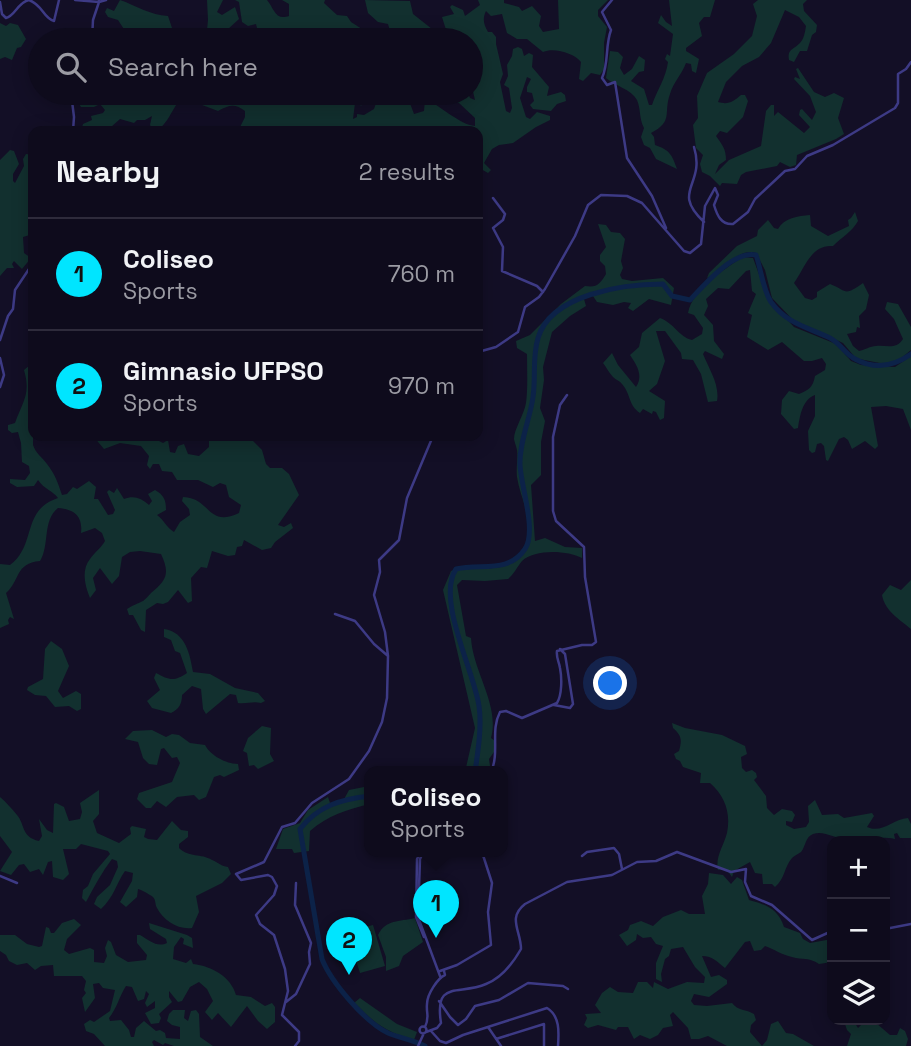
<!DOCTYPE html>
<meta charset="utf-8">
<style>
body{margin:0;font-family:"Space Grotesk",sans-serif;background:#171425;color:#f1f3f6}
.controls{position:absolute;right:21px;bottom:21px;display:grid;overflow:hidden;border-radius:14px;box-shadow:0 4px 18px #0003}
.controls button{width:63px;height:63px;display:grid;place-items:center;padding:0;border:0;border-bottom:2px solid #2e2b3b;background:#0e0b1c;color:#f1f3f6;font:35px sans-serif}
.you{position:absolute;left:611px;top:684px;width:24px;height:24px;margin:-18px;border:5px solid #fff;border-radius:50%;background:#1a73e8;box-shadow:0 0 0 10px #1a73e833}
.badge{display:grid;place-items:center;width:46px;height:46px;border-radius:50%;background:#00e5ff;color:#111;font-size:23px;font-weight:700}
.pin{position:absolute;translate:-50% -58px;filter:drop-shadow(0 2px 4px #0008)}
.pin::after{content:'';position:absolute;top:37px;width:24px;height:21px;background:inherit;clip-path:polygon(0 0,100% 0,50% 100%)}
.popup{position:absolute;left:364px;top:766px;width:144px;height:91px;box-sizing:border-box;display:grid;place-content:center;border-radius:14px;background:#0e0b1c;filter:drop-shadow(0 2px 5px #0005);font-size:23px;white-space:nowrap;color:#9b9ba3}
.popup b{font-size:26px;color:#f1f3f6}
.popup::after{content:'';position:absolute;left:50%;top:100%;margin-left:-14px;border:14px solid transparent;border-top-color:#0e0b1c}
.list{margin:0;padding:0;list-style:none}
h2{display:flex;justify-content:space-between;align-items:center;height:91px;margin:0;padding:0 28px;font-size:30px}
h2 small{font-size:23px;font-weight:400;color:#9b9ba3}
.list li{display:grid;grid-template-columns:46px 1fr auto;gap:21px;align-items:center;box-sizing:border-box;height:112px;padding:0 28px;border-top:2px solid #2e2b3b}
.list b{display:block;font-size:26px;white-space:nowrap}
.list p{margin:0;font-size:23px;white-space:nowrap;color:#9b9ba3}
.list em{font-size:23px;font-style:normal;color:#9b9ba3}
.icon{flex:none;width:38px;height:38px;fill:none;stroke:currentColor;stroke-width:2;stroke-linecap:round;stroke-linejoin:round}
.map{position:relative;flex:none;width:911px;height:1046px;overflow:hidden}
.search{position:absolute;background:#0e0b1c;box-shadow:0 4px 18px #0003;left:28px;top:28px;width:455px;height:77px;display:flex;align-items:center;gap:18px;box-sizing:border-box;padding:0 24px;border-radius:38px;color:#9b9ba3;font-size:26px}
.panel{position:absolute;background:#0e0b1c;box-shadow:0 4px 18px #0003;left:28px;top:126px;width:455px;height:315px;border-radius:14px}
.map>svg:first-child{display:block}
.green{fill:#12302f}
.lines{fill:none;stroke-linecap:round;stroke-linejoin:round}
.river{stroke:#0c2248;stroke-width:5}
.street{stroke:#3d3a85;stroke-width:2.5}
</style>
<div class="map">
<svg width="911" height="1046" viewBox="0 0 911 1046">
<rect width="100%" height="100%" fill="#130f26"/>
<path class="green" d="M120 0C137 6 150 15 168 16L176 40H131L118 20 108 17 105 12 107 8 114 11Z
M207 0H223L217 12 222 15 235 7 239 19 227 30 229 33 235 30 248 37 257 28 256 24 248 26 242 22 239 2 235 0H267C274 8 275 21 289 16V4L282 0H325L324 3 337 15 347 16 351 22 379 40H333L328 32 320 30 312 36 313 40H206L208 20Z
M365 0 410 1 413 14 432 29 431 35 426 40H395L392 38 388 24 378 22 368 13Z
M478 0H504V3L519 7 522 11 532 6 541 16 539 26 543 32 559 29 558 0H608L598 10V16L607 27 604 43V69L600 75 591 73 583 81 579 79 581 62C574 53 554 47 543 52L527 39H517L507 33 502 14 491 16 486 11C482 19 484 25 488 32H492L496 37V44L503 74 500 82 506 111 510 113 512 108 509 88 504 85 508 76 507 65 512 56 513 49 518 47 522 49 524 56 529 53 533 55 532 67 549 87 547 96 561 92 565 95 566 101 557 104 551 111 533 109 530 105 534 101 532 93 527 92V87L531 79 527 77 520 98 526 117 530 119 537 112 550 116V120L536 127 513 143 499 145 492 149 484 163 491 170 488 173 481 169 478 171V131H238L245 117V111C235 103 229 105 218 111L189 100 179 101C171 111 166 128 154 131L150 125 152 116 145 120H137L134 123 120 119 111 127 114 131H81L83 124 92 120 91 116 103 113 105 110 100 104 94 107H81L74 96 75 93H100L119 100 122 98 121 93H359L363 103 361 106 358 101 355 103 353 119 357 117V114L364 115 374 109 378 97 373 93H393L395 102 398 94 403 93 408 98 414 114 424 111 425 99C440 105 460 125 475 126V118L459 103 438 93H468L470 98 475 100 471 83V40H453L447 33 442 17 454 14 450 7 452 5 463 10 465 16 480 5Z
M669 0H715L710 17H704L699 23 702 36 686 48V51L699 59 696 73 692 71 691 64 686 63C682 74 673 83 670 94 663 113 674 121 651 133L654 137 655 145C670 150 672 155 677 169L656 159 650 148 644 145 641 137 644 128C639 119 641 109 637 100 631 89 615 86 606 78L610 51 618 52 623 57 620 68 624 75 632 69 639 56 645 60 644 71 639 72 631 81 644 89 649 105H652C657 90 666 78 668 62L665 59 667 54 670 56 673 34 658 23 661 15 666 22 672 26Z
M758 0H807L803 4 804 11 817 25 816 32 812 35 807 51H800L794 62 789 60C787 49 793 50 800 43 804 39 805 32 806 26L799 17 785 10 771 43 759 57 742 66 726 82 718 102C728 105 733 102 741 95H745L748 101 743 117 727 133 720 131 716 136C722 145 726 148 726 160L719 165 715 174 729 160 761 146 766 111 771 105H774V116L778 112 804 133 810 127 799 115 800 110 802 109 812 120 816 112 810 96 794 79 795 77 800 79 796 69 798 68 814 92 825 97 834 93 844 98 838 118 844 134 836 139 797 155 796 165 790 167 780 162 777 166 746 172 741 175 737 184 722 183 720 186 710 176 702 172 700 164 703 155 696 148 693 125 698 118 697 96 707 73 734 54 752 36 757 16 753 4Z
M0 23 6 26 10 23 18 25 26 39 21 47 17 48 12 60 5 57 0 59Z
M10 150 14 151 19 164 13 174V181L15 183 24 166 23 159 26 154 33 155V234L23 237 24 253 31 258 22 269 14 261 12 264 14 268H7L0 276V160Z
M855 212 858 221C852 232 842 237 833 246 811 244 805 268 794 283L805 298 812 300 817 297V292L830 284C848 291 843 297 863 283L869 295 866 309 859 316 860 328 857 327 856 332 847 334 853 346 859 351C865 350 870 346 876 346 887 345 896 350 903 339L894 319 885 309 887 302 898 304 911 327V350L899 360 885 364 859 359 854 356 843 343 794 321 772 298 765 270 756 253C739 247 721 272 707 278L709 273 737 246 757 236 758 230 768 220 774 228 778 229C784 218 798 216 810 215L811 226 828 236 849 226 848 220 851 218Z
M598 224 606 225 611 232 620 233 625 239 621 261 623 268 620 275 622 279 632 281 663 278 674 288 671 305 649 299 633 311 628 308 631 303 624 302 613 305 597 302 593 296 584 299 586 306 570 316 552 332 543 367 544 380 540 408 545 421 541 442V475L531 485 535 541 545 538 565 547 582 548V558C567 550 534 549 522 561 517 567 514 574 508 579L485 581 462 580 457 585 466 636 471 638C473 672 500 705 491 738L495 741 494 752 489 759 490 766 488 772 477 770 465 772 475 728 443 590 451 571C474 562 496 577 518 558 543 536 521 504 517 477 516 468 518 458 517 450 517 449 514 440 514 439 514 429 524 415 526 403 528 388 527 370 527 354L517 348 516 341 530 335 561 304 585 286C597 288 600 284 606 274L605 266 600 261V255L606 247Z
M742 257 753 258 768 299 794 327 836 344 851 361 861 365 895 367 911 356V430L903 409 886 406 871 407 878 446 875 449 865 441 852 449 848 440 844 437 839 439 828 461 826 460 824 446 821 443 817 444 815 452 812 453 809 450 808 431 815 416V395C802 400 800 416 798 428L794 429 781 414 782 400 789 391 799 394C809 390 813 387 815 376L825 370 826 364 822 358 812 361H804L782 342 768 350 747 337 752 315 748 313 756 294 752 291 750 270 746 271 729 289 718 288 706 299 708 306 704 315 713 325 714 341 724 354 722 359 705 351 703 354C709 369 720 385 717 401L708 402 701 374 693 360 682 359 681 353 665 331H656L665 361 657 384 649 391 665 401 664 418 660 420 656 412 653 411 652 414 643 409 640 413C628 405 631 394 622 384 620 381 616 380 613 377 609 373 607 368 603 363L612 353 618 365 636 387C644 375 636 364 630 355L639 347 642 333 660 318C674 323 679 337 692 340L702 334 703 328 694 315 688 313C693 288 723 271 742 257Z
M30 365 33 369V445C36 454 42 457 47 464 55 474 58 483 62 495L67 494 73 487 77 489 89 481 96 487 94 499H98L108 515 113 514 115 510 107 492 109 490 114 493 117 488 124 499C134 495 141 498 149 505L152 501 148 494 155 490C164 495 166 500 166 510L157 515C164 520 166 527 174 532L180 522 190 515 189 509 182 501 183 497C211 498 207 528 239 513L241 505 229 497 226 485 220 483 213 487 198 480H177L172 472 162 471 159 464H153L150 469 147 465 149 456 141 446 120 443 104 449 93 436H162L159 441 163 443 168 440 170 452 175 453 178 446 184 444 188 454 199 456 209 447V439L203 436H223L228 441 230 436H245L247 441 252 440 262 450 266 464 270 468H282L289 474 299 495 278 525 284 527 291 523 293 528 275 542 271 548 262 550 244 540 242 546 237 547 235 555 228 556 212 551 207 568 201 567 191 578 192 601 188 603 178 590 168 602 163 604 157 603 146 610 145 632 141 630 133 615H129L127 609C133 605 137 604 143 601 145 600 149 595 151 593 167 580 170 573 161 554L140 551 130 552 122 557 119 576 112 584 100 568 93 578 96 590 90 598C85 586 81 570 90 559 95 552 101 548 105 541L102 533 95 528 81 533C83 516 74 509 58 508 42 521 50 545 40 561 15 563 20 581 6 593L14 619 10 617 8 620 9 624 0 628V564L10 565C37 545 21 510 58 498 53 491 44 489 38 480L34 486 17 487 10 483V479L25 480 30 473 29 466 22 462 21 443 18 432 12 433 8 430V425L15 423C23 401 31 394 24 370Z
M911 580V629C899 619 885 611 882 595L890 585 901 590Z
M164 629C186 632 190 655 193 672L210 674 235 688 258 693 265 701 261 703C253 701 247 704 238 703L236 695 230 694 206 714 203 709 201 689 192 686 182 695C182 704 179 709 171 713L152 708 147 701 160 690 154 678 156 673C169 680 174 682 187 673L180 653 175 651 171 640 164 637Z
M51 641 62 649 69 666 58 691 63 698 76 691 81 694V709L77 711 69 706 55 707 46 696 35 695 27 690 28 687 43 679 45 649Z
M672 723 685 728 722 735 745 746 747 754 741 757 742 768 746 772 752 770 756 773 757 777 754 780 766 796 767 808 774 815 782 809 792 811 795 815 792 822 786 821V825L794 829 806 827 809 822 808 806 815 800 822 815 838 814 844 818 872 813 874 816 867 827C882 834 893 819 908 818L911 824V838H900L897 833 894 834 895 839C880 836 862 840 846 839 835 839 824 830 813 834 805 837 806 846 801 852 798 854 794 856 792 858 784 867 785 879 775 887L772 884H763L762 874 755 873 750 862 734 871 732 877 726 869 718 870C715 857 724 845 727 833 731 813 725 796 710 783H700L701 773 683 767 680 761 676 759 674 754 679 751C682 740 682 736 673 728Z
M262 726 271 728 270 754 274 761 258 769 254 765 249 766 247 753 243 751 248 738Z
M152 730 166 737 172 734 179 735 190 743 205 745C210 755 226 764 238 764L239 770 224 777 220 775 214 777 206 797 199 800 194 795 177 797 166 807 157 801 151 808H146L137 799 139 793 172 782 180 763 177 757 172 758 164 748 161 749 157 765 149 764 143 758 138 742 125 739 133 731Z
M369 786V804C347 810 328 815 310 831L309 851 294 853 292 849H276L283 829 300 823 308 810 328 797 331 806 342 803 349 790Z
M99 790V814L93 821 97 833 119 843 131 834 130 828 132 826 146 829 144 837 148 839 157 840 172 821 181 830 188 831V837L179 844V848C189 858 201 853 212 860 219 863 221 866 228 867L231 874 222 883 196 896 199 912 192 928C178 930 163 920 157 908 155 905 156 900 153 897 149 894 142 890 138 889L137 897 126 907 120 902 132 881 133 873 125 871C116 884 114 897 101 909L94 904 97 897 110 885 118 867 117 861 112 859C102 872 94 887 86 902L82 898 83 890 88 886 93 874 110 854 108 851 81 844 76 849H63L69 874 63 880 53 877 52 861 48 862 43 875 39 869 30 872 24 864 19 865 11 875 0 871 12 852 0 836V797C6 802 12 809 17 815 25 824 21 837 39 841L42 836 39 819 47 830 53 833 54 804 56 803 64 807 69 821 80 819 82 812 80 803Z
M709 873 723 875 731 884 737 877 742 880 749 900C767 905 778 909 784 927L800 933 803 939 810 943 832 939V962L819 964C809 957 803 960 792 957 782 955 774 949 765 946L761 950 754 951 750 941 745 942 725 968C717 962 713 956 702 956L711 977 719 975 727 980V984L709 997 694 994 691 1001 694 1005 707 1006 732 1003C738 1011 746 1009 754 1014L756 1020 751 1025 750 1032 762 1046 767 1040 771 1024 778 1021 786 1033 793 1034 814 1046H727L708 1036 699 1039H691L688 1028 673 1012 670 1015 673 1026 663 1028 658 1035 650 1039 640 1035 634 1039 628 1027H618L616 1030 598 1025 588 1028 584 1025 587 1018 585 1014 601 1013 595 1005 602 993 610 987 618 992 633 993 638 982H647L653 988 654 982 668 989 687 982 704 983 705 977 695 967 683 947 671 949 669 956 665 959 661 974 662 982 656 979V963L663 946 656 944 651 937 643 938 637 934 636 940 627 946 619 935 628 930 630 925 641 921 653 926 663 917 681 910 689 914H705L702 896 708 884Z
M415 918 423 942 403 956 399 966 386 971V957L378 935C386 919 399 922 415 918Z
M74 919 81 925 67 939 64 950 69 954 90 948 94 950V962L104 963 107 956 105 948 108 940 111 942 116 955 128 962 146 960 147 955 137 943V935H140C149 940 157 948 167 943L166 939 150 929 149 923 187 935 192 938 193 948 183 944 184 939 181 937 174 947 173 959 186 963 191 959 193 964C212 966 231 977 236 995L251 997 265 1006 272 1003 275 1007V1022L267 1029 258 1021 247 1006 231 1027 218 1013 212 1020 205 1012 213 1001 207 989 199 982 190 987 182 1001 178 1002 169 991V997L172 1002 159 1014 161 1018 159 1023 151 1024 145 1013 155 1008V1001L147 1007 145 1003 149 994 146 991 144 999 138 1001 132 987 126 986C119 997 117 1008 109 1018L110 1021 121 1020 129 1030 131 1037H134L136 1028 144 1021 156 1031 160 1030 165 1033 166 1038 180 1039V1027L172 1025 167 1021 169 1014 173 1010H185L184 1018 188 1021 191 1011 196 1010 199 1014 200 1037 213 1046H174L165 1043 163 1045 154 1040 152 1042 154 1046H105L94 1034 86 1031 84 1024 90 1020 94 1022 110 1011 115 990 103 988 99 983 93 984 95 998 85 1012 82 998 86 993 84 990 86 981 82 976H54L53 965 41 966 35 970 27 963 17 965 9 961 6 955 0 951V935H15L27 944 39 947 42 946 46 927 49 928 51 933H54L62 923Z
M373 925 385 966 360 973 347 932Z
M360 998 397 1024 417 1032 414 1040C384 1031 376 1024 354 1003Z
M847 1020H853L858 1028 863 1023H876L890 1035H897L900 1028 905 1031 908 1039 906 1046H847L851 1034 847 1030 845 1024Z"/>
<g class="lines">
<path class="river" d="M475 772C478 751 482 726 479 706 474 671 436 599 456 569 481 563 508 574 525 549 537 531 521 487 520 465 519 443 530 419 533 397 536 377 532 358 538 338 551 294 624 284 663 284L672 296 690 300C705 284 734 250 756 255 761 269 763 290 771 302 787 324 807 327 830 338 840 343 845 354 855 359 875 370 893 367 911 354
M370 796C341 799 318 806 300 829L322 959C331 982 365 1022 388 1033 400 1038 413 1040 425 1046"/>
<path class="street" d="M75 0 99 2V0
M612 0 602 12 611 30C605 46 609 63 602 78L607 85 615 82 627 158 652 196 666 228
M0 2 2 14 6 18C15 16 18 2 29 0 43 5 43 18 54 21L59 0
M92 40 93 20 99 2 106 0
M71 93 74 117 73 131
M694 147C706 186 670 190 704 222
M493 198 505 214 503 220 493 228 503 247 502 271 537 286 543 292
M0 340 8 316 13 309 15 290 33 263
M478 352 496 347 518 332 525 307 539 297 545 289 575 236 588 205 601 195 627 196 642 203 684 251 690 253 701 244 705 206 715 188 718 195 714 205C717 215 721 225 733 224L748 212 755 199 785 171 795 169 807 156 833 145 895 108 898 103V74L906 69 911 62
M0 358 4 375 0 387
M335 614 355 621 374 644 388 656
M554 705 570 708 573 704 565 654 560 649
M491 772C500 752 490 731 500 712L506 711 522 718 557 703C562 695 562 678 560 668 559 661 556 658 557 651L582 645H592L596 642 585 577 584 547 556 521 553 511V437L560 405 567 395
M421 852 417 859 416 917 424 937
M424 852 420 859 418 917 440 976
M469 852 472 855H483
M582 856 587 852 614 848 619 854 622 869
M0 876 17 883
M885 929 911 924
M440 971 457 965 491 945 488 912 492 883 482 852
M439 1001 450 1017 458 1025 466 1019 475 1006 499 1000 528 983 563 986 568 989
M286 1002 296 994 310 964 309 952 311 943 295 905 296 883
M419.5 1030a3.5 3.5 0 1 1 7 0a3.5 3.5 0 1 1-7 0Z
M425 1027C430 1017 426 1014 427 1004 427 994 438 978 445 975L444 971
M488 1027 501 1046
M431 1031 440 1041 446 1043 463 1035 547 1008C560 1016 559 1032 558 1046
M426 1032 437 1028 441 1023C434 979 459 996 486 984 502 978 513 963 521 949 521 931 507 918 525 904L567 882 612 875 637 862 656 861 677 852 731 872 746 869 745 882 751 896 772 905 812 940 832 931
M496 1039 544 1024V1046
M295 1046 299 1041V1032L282 1015 288 991 285 969 274 935 260 924 256 915 274 895 277 886 272 877 268 875 241 880 236 874 264 862 282 827 295 823 312 803 349 779 369 751 382 722 387 698 388 656 385 632 374 595 380 572 379 560 399 540 407 498 433 436
M418 1046 424 1033"/>
</g>
</svg>
<div class="controls">
<button>+</button>
<button>−</button>
<button><svg class="icon" aria-label="layers" viewBox="0 0 24 24"><path d="M12 4l9 5-9 5-9-5zM3 14l9 5 9-5"/></svg></button>
</div>
<div class="you"></div>
<div class="pin badge" style="left:436px;top:938px">1</div>
<div class="popup"><b>Coliseo</b>Sports</div>
<div class="pin badge" style="left:349px;top:975px">2</div>
<div class="search"><svg class="icon" aria-label="search" viewBox="0 0 24 24"><circle cx="10" cy="10" r="6"/><path d="M15 15l6 6"/></svg>Search here</div>
<section class="panel">
<h2>Nearby<small>2 results</small></h2>
<ul class="list">
<li><span class="badge">1</span><div><b>Coliseo</b><p>Sports</p></div><em>760 m</em></li>
<li><span class="badge">2</span><div><b>Gimnasio UFPSO</b><p>Sports</p></div><em>970 m</em></li>
</ul>
</section>
</div>
